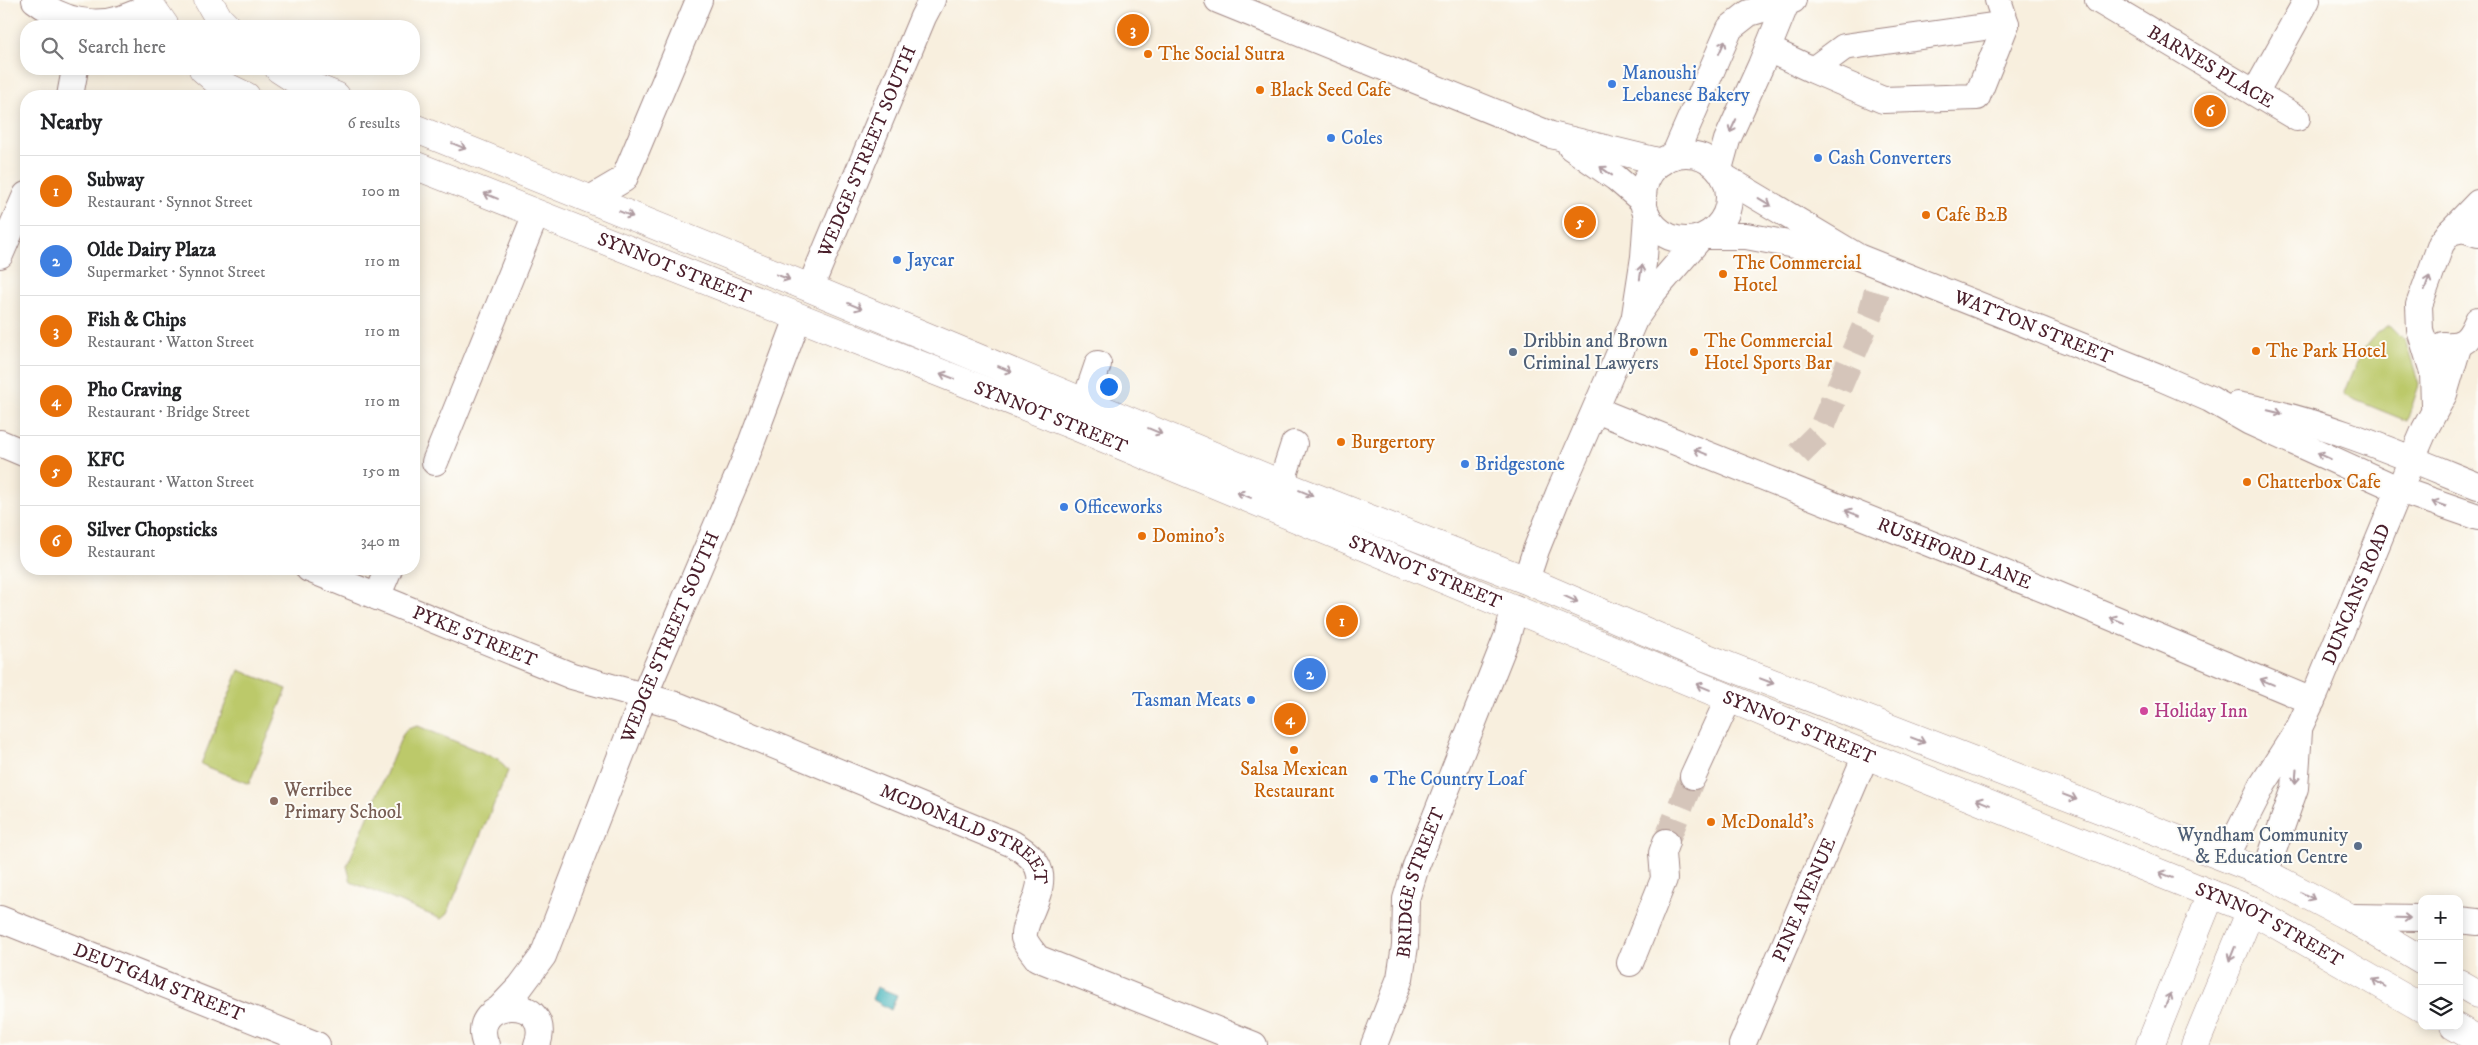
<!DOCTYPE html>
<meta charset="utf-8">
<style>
body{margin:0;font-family:"IM FELL DW Pica",serif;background:#f6f6f6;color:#202124}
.controls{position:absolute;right:15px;bottom:15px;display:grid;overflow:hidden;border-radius:10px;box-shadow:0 2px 12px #0003}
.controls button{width:45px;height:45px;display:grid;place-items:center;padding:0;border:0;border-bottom:1px solid #e0e0e0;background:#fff;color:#202124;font:25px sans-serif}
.you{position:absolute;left:1108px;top:386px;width:18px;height:18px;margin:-12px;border:4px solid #fff;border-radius:50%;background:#1a73e8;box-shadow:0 0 0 8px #1a73e833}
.badge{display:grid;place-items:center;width:32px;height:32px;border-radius:50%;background:#b5179e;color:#fff;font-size:16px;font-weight:700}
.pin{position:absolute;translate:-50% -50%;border:2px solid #fff;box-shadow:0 1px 5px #0006}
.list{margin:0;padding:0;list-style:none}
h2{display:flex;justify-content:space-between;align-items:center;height:65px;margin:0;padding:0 20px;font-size:21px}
h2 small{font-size:16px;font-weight:400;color:#757577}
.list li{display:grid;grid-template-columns:32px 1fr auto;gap:15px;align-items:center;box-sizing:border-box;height:70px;padding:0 20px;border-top:1px solid #e0e0e0}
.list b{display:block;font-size:19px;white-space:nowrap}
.list p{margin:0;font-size:16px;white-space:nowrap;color:#757577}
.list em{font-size:16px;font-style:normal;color:#757577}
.icon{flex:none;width:28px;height:28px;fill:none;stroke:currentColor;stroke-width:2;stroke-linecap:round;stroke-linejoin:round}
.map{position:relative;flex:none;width:2478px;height:1045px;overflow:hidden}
.search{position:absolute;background:#fff;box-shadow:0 2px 12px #0003;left:20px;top:20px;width:400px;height:55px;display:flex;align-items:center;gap:12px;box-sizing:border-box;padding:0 18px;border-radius:20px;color:#757577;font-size:19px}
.panel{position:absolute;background:#fff;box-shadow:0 2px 12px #0003;left:20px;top:90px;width:400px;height:485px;border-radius:20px}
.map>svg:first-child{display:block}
.green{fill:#bcc96a;stroke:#83744a}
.water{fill:#44b4bb;stroke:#476a73}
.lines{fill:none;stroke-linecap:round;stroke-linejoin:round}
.minor-tunnel{stroke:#d5c5ba;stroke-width:26;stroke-dasharray:26 13;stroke-linecap:butt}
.minor-casing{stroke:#a18784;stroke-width:28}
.major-casing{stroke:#a18784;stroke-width:29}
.highway-casing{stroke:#a18784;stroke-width:29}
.minor{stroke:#fff;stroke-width:26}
.major{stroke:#fff;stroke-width:28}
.highway{stroke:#fff;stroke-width:28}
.oneway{stroke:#ae9aa0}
.food-dot{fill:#e8710a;stroke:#fdfcf7;stroke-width:2}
.shop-dot{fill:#3f7fe0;stroke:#fdfcf7;stroke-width:2}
.service-dot{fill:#5c6f8a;stroke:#fdfcf7;stroke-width:2}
.hotel-dot{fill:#d1479c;stroke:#fdfcf7;stroke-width:2}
.education-dot{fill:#8d6e63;stroke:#fdfcf7;stroke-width:2}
.labels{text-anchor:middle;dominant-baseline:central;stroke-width:4;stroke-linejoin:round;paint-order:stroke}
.food-label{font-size:19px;fill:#c56008;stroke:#fdfcf7;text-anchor:start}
.street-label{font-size:19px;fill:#4a1f2b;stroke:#fdfcf7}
.shop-label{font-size:19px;fill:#366cbe;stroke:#fdfcf7;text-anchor:start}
.service-label{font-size:19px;fill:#4e5e75;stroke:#fdfcf7;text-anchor:start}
.hotel-label{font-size:19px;fill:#b23c85;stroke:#fdfcf7;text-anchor:start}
.education-label{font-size:19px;fill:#785e54;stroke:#fdfcf7;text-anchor:start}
</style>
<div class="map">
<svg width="2478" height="1045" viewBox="0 0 2478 1045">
<rect width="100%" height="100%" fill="#fdfcf7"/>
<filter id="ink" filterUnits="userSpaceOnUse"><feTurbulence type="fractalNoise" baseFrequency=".02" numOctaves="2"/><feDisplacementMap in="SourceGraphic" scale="10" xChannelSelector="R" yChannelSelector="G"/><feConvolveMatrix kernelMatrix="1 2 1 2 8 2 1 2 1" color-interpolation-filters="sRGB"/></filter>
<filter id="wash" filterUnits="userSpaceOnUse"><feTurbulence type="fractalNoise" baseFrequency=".0096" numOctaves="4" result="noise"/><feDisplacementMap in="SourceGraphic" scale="20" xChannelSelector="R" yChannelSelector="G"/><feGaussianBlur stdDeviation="1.12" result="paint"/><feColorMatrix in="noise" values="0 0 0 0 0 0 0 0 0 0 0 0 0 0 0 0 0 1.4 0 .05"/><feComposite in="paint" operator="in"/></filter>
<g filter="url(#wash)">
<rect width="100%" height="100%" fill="#f8efde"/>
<path class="green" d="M2390 325 2405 340 2419 385 2407 421 2343 395C2354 368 2362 339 2390 325Z
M239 670 287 689 249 784 201 764Z
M418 726 498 759 508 771 447 914 441 919 351 882 347 866 402 736 407 729Z"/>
<path class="water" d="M877 987 897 995 891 1010 872 999Z"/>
</g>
<g filter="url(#ink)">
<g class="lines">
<path class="minor-tunnel" d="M1799 454 1819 434 1871 312 1884 267
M1666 842 1693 776"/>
<defs>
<g id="minor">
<path d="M35 0C72 28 110 30 149 6"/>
<path d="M1218 0 1551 135 1662 162"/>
<path d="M1998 0 2006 24"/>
<path id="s1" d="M2098 0 2297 118"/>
<path d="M1768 49 1813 70 1844 47 2006 24 1977 97 1883 100 1813 70"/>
<path d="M2255 93 2307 0"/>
<path d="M70 96 75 69"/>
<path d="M1571 147 1616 178 1644 202"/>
<circle cx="1686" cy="197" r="43"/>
<path d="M1674 156 1730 28 1749 13 1793 0"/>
<path d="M1719 169 1727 140 1761 65 1787 1"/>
<path id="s2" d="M1724 177 1858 257 2159 377 2210 399 2250 422 2400 490 2478 517"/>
<path d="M590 199 624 179 699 0"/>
<path d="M2450 232 2478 203"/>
<path d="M1707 236H1746L1842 254"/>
<path d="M0 255 26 195"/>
<path id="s3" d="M810 288 923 17 932 0"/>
<path d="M1635 315 1644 257 1647 215"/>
<path d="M2443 345C2465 347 2470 338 2478 320"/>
<path d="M1085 402 1098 364"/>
<path d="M2237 405C2322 420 2399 454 2478 486"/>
<path d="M2434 405 2433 372 2420 330 2419 305 2441 244 2450 232 2463 229 2478 234"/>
<path id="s4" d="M1596 410 2051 592 2312 701"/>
<path d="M0 443 26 454"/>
<path d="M435 462 536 214"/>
<path d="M1281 484 1294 444"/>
<path id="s5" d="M309 569 572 676 679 706 1013 844C1050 865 1043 883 1029 916 1027 922 1023 931 1024 938 1026 945 1033 952 1037 958L1254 1045"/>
<path d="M1526 580 1536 550 1559 493 1634 320 1654 291 1700 238"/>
<path d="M377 597 389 569"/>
<path d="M1693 776 1729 698"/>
<path id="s6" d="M2226 857 2263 784 2299 728 2316 692 2412 459 2425 429 2444 394 2459 344"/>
<path d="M2265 873 2295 788 2299 731"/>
<path d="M2349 917 2422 918"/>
<path id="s7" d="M0 919 317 1045"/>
<path d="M2459 920 2478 922"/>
<path d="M1630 963 1664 879 1662 853 1666 842"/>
<path id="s8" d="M500 1008 520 987 543 956 644 696 746 457 798 318"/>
<path d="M486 1045C466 996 556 993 537 1045"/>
<path id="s9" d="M1374 1045 1400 978 1405 946 1406 899 1416 866 1507 637 1515 608"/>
<path id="s10" d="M1742 1045 1866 755"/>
</g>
<path id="major" d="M2150 1045 2211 894
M2195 1045 2251 910"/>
<g id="highway">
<path d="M147 0 165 26"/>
<path d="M208 0 219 19 226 26"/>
<path d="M203 69 219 83 246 96"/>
<path d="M279 69 296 80 336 96"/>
<path d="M414 128 810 288 1281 484 1526 580 1705 657 2265 873 2349 917 2422 960"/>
<path id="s11" d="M414 165 1077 427 1866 755 2251 910 2422 1008"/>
<path d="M2459 983 2478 994"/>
<path d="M2454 1026 2478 1040"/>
</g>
</defs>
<use href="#minor" class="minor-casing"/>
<use href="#major" class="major-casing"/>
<use href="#highway" class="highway-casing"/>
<use href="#minor" class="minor"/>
<use href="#major" class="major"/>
<use href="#highway" class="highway"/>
</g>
<defs><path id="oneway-shaft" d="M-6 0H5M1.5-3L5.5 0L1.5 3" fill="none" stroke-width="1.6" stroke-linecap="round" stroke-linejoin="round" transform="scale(1.25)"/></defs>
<g class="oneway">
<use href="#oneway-shaft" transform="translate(1722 47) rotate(-66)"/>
<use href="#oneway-shaft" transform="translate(1733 126) rotate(115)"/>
<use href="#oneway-shaft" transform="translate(459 146) rotate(22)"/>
<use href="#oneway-shaft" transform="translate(1606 171) rotate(-144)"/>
<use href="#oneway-shaft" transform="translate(491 196) rotate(-158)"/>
<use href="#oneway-shaft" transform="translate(1765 202) rotate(31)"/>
<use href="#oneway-shaft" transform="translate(626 214) rotate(22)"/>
<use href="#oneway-shaft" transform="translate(1641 272) rotate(-81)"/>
<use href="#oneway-shaft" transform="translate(783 277) rotate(21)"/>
<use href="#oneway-shaft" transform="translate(2427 283) rotate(-71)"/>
<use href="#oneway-shaft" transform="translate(855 306) rotate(23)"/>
<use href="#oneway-shaft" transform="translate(1005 369) rotate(23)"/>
<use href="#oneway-shaft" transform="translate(947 376) rotate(-159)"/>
<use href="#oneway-shaft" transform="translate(2275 412) rotate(13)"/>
<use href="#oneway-shaft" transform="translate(1155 431) rotate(23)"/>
<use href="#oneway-shaft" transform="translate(1701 452) rotate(-158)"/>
<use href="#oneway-shaft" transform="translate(2324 456) rotate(-155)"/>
<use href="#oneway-shaft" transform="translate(1306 493) rotate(22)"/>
<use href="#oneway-shaft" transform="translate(1244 495) rotate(-158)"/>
<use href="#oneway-shaft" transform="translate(2439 504) rotate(-161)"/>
<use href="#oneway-shaft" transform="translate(1852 513) rotate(-158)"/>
<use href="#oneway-shaft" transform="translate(1571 599) rotate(24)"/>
<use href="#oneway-shaft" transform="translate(2117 620) rotate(-157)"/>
<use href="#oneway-shaft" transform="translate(1767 681) rotate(21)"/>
<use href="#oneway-shaft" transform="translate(2267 682) rotate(-157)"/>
<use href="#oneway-shaft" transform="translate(1703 687) rotate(-157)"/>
<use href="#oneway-shaft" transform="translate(1918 740) rotate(21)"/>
<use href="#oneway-shaft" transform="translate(2296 776) rotate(94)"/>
<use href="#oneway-shaft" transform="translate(2070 797) rotate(21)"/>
<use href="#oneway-shaft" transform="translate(1983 802) rotate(-158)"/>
<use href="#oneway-shaft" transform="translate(2166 875) rotate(-158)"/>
<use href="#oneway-shaft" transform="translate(2308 896) rotate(27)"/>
<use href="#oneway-shaft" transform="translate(2403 918) rotate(1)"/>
<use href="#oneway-shaft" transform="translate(2232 954) rotate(112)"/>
<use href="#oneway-shaft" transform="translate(2379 983) rotate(-150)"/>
<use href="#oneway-shaft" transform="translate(2168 1000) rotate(-67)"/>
</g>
</g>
<g class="food-dot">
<circle cx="1148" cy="54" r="5"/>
<circle cx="1260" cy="90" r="5"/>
<circle cx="1926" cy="215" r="5"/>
<circle cx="1723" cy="274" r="5"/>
<circle cx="2256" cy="351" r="5"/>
<circle cx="1694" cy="352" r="5"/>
<circle cx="1341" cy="442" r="5"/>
<circle cx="2247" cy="482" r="5"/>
<circle cx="1142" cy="536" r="5"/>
<circle cx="1294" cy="750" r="5"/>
<circle cx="1711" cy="822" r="5"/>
</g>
<g class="shop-dot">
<circle cx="1612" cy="84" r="5"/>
<circle cx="1331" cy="138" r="5"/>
<circle cx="1818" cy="158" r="5"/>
<circle cx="897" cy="260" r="5"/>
<circle cx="1465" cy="464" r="5"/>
<circle cx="1064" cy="507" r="5"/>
<circle cx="1251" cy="700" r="5"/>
<circle cx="1374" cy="779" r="5"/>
</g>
<g class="service-dot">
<circle cx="1513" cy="352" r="5"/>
<circle cx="2358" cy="846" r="5"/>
</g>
<circle class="hotel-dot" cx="2144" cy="711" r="5"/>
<circle class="education-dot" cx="274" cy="801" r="5"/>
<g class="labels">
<g class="food-label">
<text x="1158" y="54">The Social Sutra</text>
<text x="1270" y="90">Black Seed Cafe</text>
<text x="1936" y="215">Cafe B2B</text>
<text x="1733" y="263">The Commercial<tspan x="1733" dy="22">Hotel</tspan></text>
<text x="1704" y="341">The Commercial<tspan x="1704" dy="22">Hotel Sports Bar</tspan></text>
<text x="2266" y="351">The Park Hotel</text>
<text x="1351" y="442">Burgertory</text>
<text x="2257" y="482">Chatterbox Cafe</text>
<text x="1152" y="536">Domino's</text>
<text x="1294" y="769" text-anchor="middle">Salsa Mexican<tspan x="1294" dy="22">Restaurant</tspan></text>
<text x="1721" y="822">McDonald's</text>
</g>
<g class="street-label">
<text stroke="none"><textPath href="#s1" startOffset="131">BARNES PLACE</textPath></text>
<text stroke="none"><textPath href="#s3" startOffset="148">WEDGE STREET SOUTH</textPath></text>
<text stroke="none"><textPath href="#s11" startOffset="280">SYNNOT STREET</textPath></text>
<text stroke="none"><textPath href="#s2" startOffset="345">WATTON STREET</textPath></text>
<text stroke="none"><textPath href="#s11" startOffset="685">SYNNOT STREET</textPath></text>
<text stroke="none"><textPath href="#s4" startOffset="386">RUSHFORD LANE</textPath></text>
<text stroke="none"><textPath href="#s11" startOffset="1090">SYNNOT STREET</textPath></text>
<text stroke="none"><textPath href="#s6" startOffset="294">DUNCANS ROAD</textPath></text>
<text stroke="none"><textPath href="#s5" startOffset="179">PYKE STREET</textPath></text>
<text stroke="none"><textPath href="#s8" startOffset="411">WEDGE STREET SOUTH</textPath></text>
<text stroke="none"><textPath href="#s11" startOffset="1495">SYNNOT STREET</textPath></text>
<text stroke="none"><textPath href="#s5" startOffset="711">MCDONALD STREET</textPath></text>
<text stroke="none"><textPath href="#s9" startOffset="170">BRIDGE STREET</textPath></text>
<text stroke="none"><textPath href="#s10" startOffset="158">PINE AVENUE</textPath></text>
<text stroke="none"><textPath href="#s11" startOffset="2005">SYNNOT STREET</textPath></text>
<text stroke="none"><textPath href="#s7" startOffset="171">DEUTGAM STREET</textPath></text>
</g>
<g class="shop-label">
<text x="1622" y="73">Manoushi<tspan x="1622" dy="22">Lebanese Bakery</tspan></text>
<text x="1341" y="138">Coles</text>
<text x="1828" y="158">Cash Converters</text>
<text x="907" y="260">Jaycar</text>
<text x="1475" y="464">Bridgestone</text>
<text x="1074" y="507">Officeworks</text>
<text x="1241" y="700" text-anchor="end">Tasman Meats</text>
<text x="1384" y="779">The Country Loaf</text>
</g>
<g class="service-label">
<text x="1523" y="341">Dribbin and Brown<tspan x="1523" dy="22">Criminal Lawyers</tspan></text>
<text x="2348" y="835" text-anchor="end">Wyndham Community<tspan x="2348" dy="22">&amp; Education Centre</tspan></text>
</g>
<g class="hotel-label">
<text x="2154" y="711">Holiday Inn</text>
</g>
<g class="education-label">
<text x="284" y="790">Werribee<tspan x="284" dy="22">Primary School</tspan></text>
</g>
</g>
</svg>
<div class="controls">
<button>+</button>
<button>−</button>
<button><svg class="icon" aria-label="layers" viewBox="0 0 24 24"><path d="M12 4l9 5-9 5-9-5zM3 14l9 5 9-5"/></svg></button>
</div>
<div class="you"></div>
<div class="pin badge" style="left:1342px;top:621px;background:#e8710a">1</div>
<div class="pin badge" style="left:1310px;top:674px;background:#3f7fe0">2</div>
<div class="pin badge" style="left:1133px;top:30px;background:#e8710a">3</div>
<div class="pin badge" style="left:1290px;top:719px;background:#e8710a">4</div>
<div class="pin badge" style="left:1580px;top:222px;background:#e8710a">5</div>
<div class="pin badge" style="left:2210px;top:111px;background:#e8710a">6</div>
<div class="search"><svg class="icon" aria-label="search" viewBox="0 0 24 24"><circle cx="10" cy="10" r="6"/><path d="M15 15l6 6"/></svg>Search here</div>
<section class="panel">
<h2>Nearby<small>6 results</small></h2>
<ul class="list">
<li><span class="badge" style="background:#e8710a">1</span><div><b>Subway</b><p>Restaurant · Synnot Street</p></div><em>100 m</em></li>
<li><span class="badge" style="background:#3f7fe0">2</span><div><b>Olde Dairy Plaza</b><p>Supermarket · Synnot Street</p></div><em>110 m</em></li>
<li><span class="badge" style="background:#e8710a">3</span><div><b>Fish &amp; Chips</b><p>Restaurant · Watton Street</p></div><em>110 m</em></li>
<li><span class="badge" style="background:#e8710a">4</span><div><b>Pho Craving</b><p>Restaurant · Bridge Street</p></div><em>110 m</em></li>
<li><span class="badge" style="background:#e8710a">5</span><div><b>KFC</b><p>Restaurant · Watton Street</p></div><em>150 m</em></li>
<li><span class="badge" style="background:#e8710a">6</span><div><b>Silver Chopsticks</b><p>Restaurant</p></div><em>340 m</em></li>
</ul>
</section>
</div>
